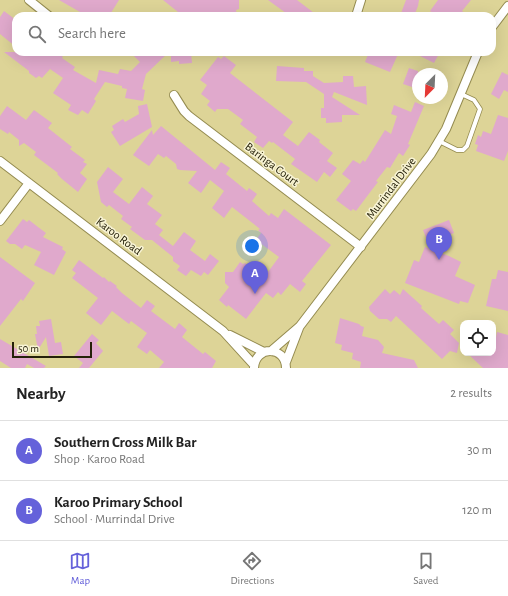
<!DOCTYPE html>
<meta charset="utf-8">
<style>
body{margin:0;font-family:"Alegreya Sans",sans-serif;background:#f2f2f2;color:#222}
.controls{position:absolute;right:12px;bottom:12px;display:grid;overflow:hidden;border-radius:8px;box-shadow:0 4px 16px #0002}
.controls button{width:36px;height:36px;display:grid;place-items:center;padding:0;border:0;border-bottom:1px solid #e0e0e0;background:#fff;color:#222;font:20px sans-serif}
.compass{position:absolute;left:412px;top:68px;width:36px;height:36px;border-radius:50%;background:#fff;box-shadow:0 4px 16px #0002;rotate:204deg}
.scale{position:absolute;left:12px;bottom:10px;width:80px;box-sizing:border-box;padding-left:4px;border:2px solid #252109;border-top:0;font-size:11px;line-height:14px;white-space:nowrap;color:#252109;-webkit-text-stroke:3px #f8f4d5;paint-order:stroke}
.you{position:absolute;left:252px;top:246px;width:14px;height:14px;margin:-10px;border:3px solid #fff;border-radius:50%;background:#1a73e8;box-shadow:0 0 0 6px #1a73e833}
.badge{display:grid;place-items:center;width:26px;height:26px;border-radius:50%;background:#6561da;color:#fff;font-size:13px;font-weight:700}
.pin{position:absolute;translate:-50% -33px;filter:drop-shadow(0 1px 2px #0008)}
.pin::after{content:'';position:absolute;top:21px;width:14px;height:12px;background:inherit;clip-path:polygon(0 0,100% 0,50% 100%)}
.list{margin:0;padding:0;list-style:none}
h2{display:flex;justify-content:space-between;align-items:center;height:52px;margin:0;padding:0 16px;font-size:17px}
h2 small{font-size:13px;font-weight:400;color:#767676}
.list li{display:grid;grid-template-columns:26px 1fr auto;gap:12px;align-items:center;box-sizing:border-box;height:60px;padding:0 16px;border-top:1px solid #e0e0e0}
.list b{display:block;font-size:15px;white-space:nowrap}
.list p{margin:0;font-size:13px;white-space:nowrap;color:#767676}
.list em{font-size:13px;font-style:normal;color:#767676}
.icon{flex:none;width:22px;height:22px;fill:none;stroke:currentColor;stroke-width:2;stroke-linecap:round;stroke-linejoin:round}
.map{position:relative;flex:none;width:508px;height:368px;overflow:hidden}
.search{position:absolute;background:#fff;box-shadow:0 4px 16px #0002;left:12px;right:12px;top:12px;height:44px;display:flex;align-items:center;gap:10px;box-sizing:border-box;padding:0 14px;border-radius:12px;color:#767676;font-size:15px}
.sheet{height:172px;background:#fff}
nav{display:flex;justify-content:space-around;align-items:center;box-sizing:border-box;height:56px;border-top:1px solid #e0e0e0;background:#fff;font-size:11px;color:#767676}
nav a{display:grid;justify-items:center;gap:2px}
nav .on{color:#6561da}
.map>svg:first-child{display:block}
.building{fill:#e0a9cc}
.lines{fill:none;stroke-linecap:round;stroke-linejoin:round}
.service-casing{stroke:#948b50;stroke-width:5.5}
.minor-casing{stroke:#948b50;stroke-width:10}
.service{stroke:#fff;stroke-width:4}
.minor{stroke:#fff;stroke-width:8}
.labels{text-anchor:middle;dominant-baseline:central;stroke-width:3;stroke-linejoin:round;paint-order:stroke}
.street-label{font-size:12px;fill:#252109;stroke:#f8f4d5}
</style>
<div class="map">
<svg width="508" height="368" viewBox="0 0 508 368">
<rect width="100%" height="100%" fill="#ddd497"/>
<path class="building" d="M59 0H119L109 16H87Z
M163 0H239V9L236 10 237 16H183Z
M268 0H297L318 16H290Z
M406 0H419L418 6 414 16H400Z
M438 0H471L462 11 469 16H438L430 11Z
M4 11 16 20V47L0 34V17Z
M4 52H57L63 57 62 58 75 67 73 70 96 83 99 70 118 74 120 69 131 71 140 62 130 52H169L146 74 142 89 145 90 143 101 125 98 127 89 122 88V86L105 82 94 99 96 101 88 114 82 110 78 115 68 110 71 105 53 93 63 78 50 69 42 78 39 76 36 78 29 73V71Z
M171 52H191L192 63 179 64V61L171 62Z
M369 52H399L390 72 365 62Z
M412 52H440L434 63Z
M224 56 236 65 230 73 293 122 283 135 298 146 309 132 320 140 319 142 333 153 327 161 337 168 330 177 324 172 317 182 291 164 295 159 273 142 272 143 269 141 263 148 254 142 257 137 240 124 243 120 228 109H217L215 112 207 105 210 101 201 94 207 85 200 80 218 57 221 59Z
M277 66 304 68V71H313V76L324 83 343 82V76H353L354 87 366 86 367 105 334 92 332 97 360 115H342V122L326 123V118H321V108H324V94L306 82 276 81Z
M409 68 418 71V89L403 84Z
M502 72 508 75V92L504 90 499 99 491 94Z
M415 102 424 106 408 144 410 145 403 156 399 153 390 168 387 167 376 181 378 182 371 191 356 211 353 209 351 211 336 200 351 181 342 174 353 160 360 164 363 160 365 162 385 130 391 134 397 116 391 114 394 105 411 112Z
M147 104 152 127 120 146 111 132 114 130 112 126 123 119 125 122 139 114 138 106Z
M7 106 26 120 34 110 52 123 48 128 72 147 70 149 85 160 83 162 87 164 80 173 87 179 78 192 62 179 57 174 58 173 34 155 36 152 24 143 19 146V140L9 132 8 134 0 129V116Z
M498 115 508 118V151L504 161 476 151 478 145 475 144 478 135 481 137 483 131 491 134Z
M161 126 215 170 221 162 230 168 226 174 247 191 249 188 257 194 252 201 269 216 271 213 278 218 284 209 331 245 302 281 306 284 300 292 290 284 281 295 278 292 273 298 266 293 246 319 228 305 227 307 219 300 229 287 225 283V272H233L240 262 243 264 245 263 260 274 264 268 268 272 279 257 256 240 261 233 258 230 260 229 232 207 224 218 212 208 224 191 210 180 201 193 188 183 197 171 180 170 177 169 176 164 166 156 164 158 158 154 149 166 133 155 152 130 153 135Z
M108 167 123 179 113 192 129 204 142 187 153 196 147 204 162 215 155 224 163 230 159 235 173 246 184 232 196 241 190 250 205 261 210 254 219 261 208 275 204 272 201 276 191 270 186 276 177 270 180 266 173 261V257L152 240H145L130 229 132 227 121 219 123 216 109 205 107 207 101 202 97 182Z
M23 219 27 222 29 220 38 227 46 233 43 237 63 247 62 249 66 252 54 275 34 265 41 252 25 245 22 249 15 244H10L6 241Z
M449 220 454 233 428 243 423 230Z
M425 247 449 256 461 262 455 276 475 285 468 303 460 301 459 304 405 283 414 260 419 262Z
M0 257 35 283 23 301 21 299 0 326Z
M79 260 103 278 104 277 109 282 110 281 117 286 116 287 122 293 141 308 147 300 155 306 151 311 175 329 179 323 187 330 182 337 203 354 205 352 216 361 212 368H159L164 362 150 350 147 354 137 347 147 333 131 321 129 324 112 311 101 325 86 313 98 298 72 278 76 273 72 270Z
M498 270 508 272V311L486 306 492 279H496Z
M385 289 390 294 394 290 400 295 403 289 422 306 421 308 439 324 443 320 454 330 450 334 459 343 457 353 450 351 442 359 396 316 391 322 387 319H379L370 311 369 307Z
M340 318 359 324 361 326 364 327 362 336 378 340 384 347 382 353 414 360 418 368H360L361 362 352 359 353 353 341 350 342 345 335 343Z
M51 319 55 343 61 342 63 354 49 356 46 337 38 350 35 334H37L36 326H40L39 321Z
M497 332 508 335V368H483L467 353H493Z
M92 334 99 340 96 343 103 351 89 368H79L83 363 74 356Z
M0 339 46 366 44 368H34L27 364 25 368H11L0 361Z"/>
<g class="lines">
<defs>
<path id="service" d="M439 141 457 150H463L467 146 480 109 474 100 461 94"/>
<path id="minor" d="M29 0 49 16
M356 16 361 0
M492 27 508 6
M174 95 184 111 189 116 361 247
M0 161 223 331 254 365
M0 221 29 183
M230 335 264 352
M271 351 300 326 431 154 446 129 478 52
M286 362 299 328
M254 368C255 345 286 346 286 368"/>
</defs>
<use href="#service" class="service-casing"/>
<use href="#minor" class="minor-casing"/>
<use href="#service" class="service"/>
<use href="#minor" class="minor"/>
</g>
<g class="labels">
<g class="street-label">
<text transform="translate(272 164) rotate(37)">Baringa Court</text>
<text transform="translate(391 188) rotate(-53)">Murrindal Drive</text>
<text transform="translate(119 236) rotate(37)">Karoo Road</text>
</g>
</g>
</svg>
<div class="controls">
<button><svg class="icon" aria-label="locate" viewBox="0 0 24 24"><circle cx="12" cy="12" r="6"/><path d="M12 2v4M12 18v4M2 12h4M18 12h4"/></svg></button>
</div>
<svg class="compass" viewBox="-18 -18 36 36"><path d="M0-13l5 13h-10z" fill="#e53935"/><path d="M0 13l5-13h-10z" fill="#767676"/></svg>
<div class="scale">50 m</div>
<div class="you"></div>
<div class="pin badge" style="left:255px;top:294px">A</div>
<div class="pin badge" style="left:439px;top:260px">B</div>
<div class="search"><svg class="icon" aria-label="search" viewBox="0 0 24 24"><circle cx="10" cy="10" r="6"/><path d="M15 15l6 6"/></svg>Search here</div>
</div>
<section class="sheet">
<h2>Nearby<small>2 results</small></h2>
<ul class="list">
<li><span class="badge">A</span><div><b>Southern Cross Milk Bar</b><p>Shop · Karoo Road</p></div><em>30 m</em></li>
<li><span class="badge">B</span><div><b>Karoo Primary School</b><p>School · Murrindal Drive</p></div><em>120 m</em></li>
</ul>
</section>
<nav>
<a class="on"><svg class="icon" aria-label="map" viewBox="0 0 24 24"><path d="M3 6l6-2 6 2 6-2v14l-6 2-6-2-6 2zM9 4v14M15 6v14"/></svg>Map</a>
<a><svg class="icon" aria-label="directions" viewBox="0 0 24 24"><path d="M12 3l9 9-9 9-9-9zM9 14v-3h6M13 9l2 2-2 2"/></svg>Directions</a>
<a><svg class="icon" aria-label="saved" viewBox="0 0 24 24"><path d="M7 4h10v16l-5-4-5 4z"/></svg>Saved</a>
</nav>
